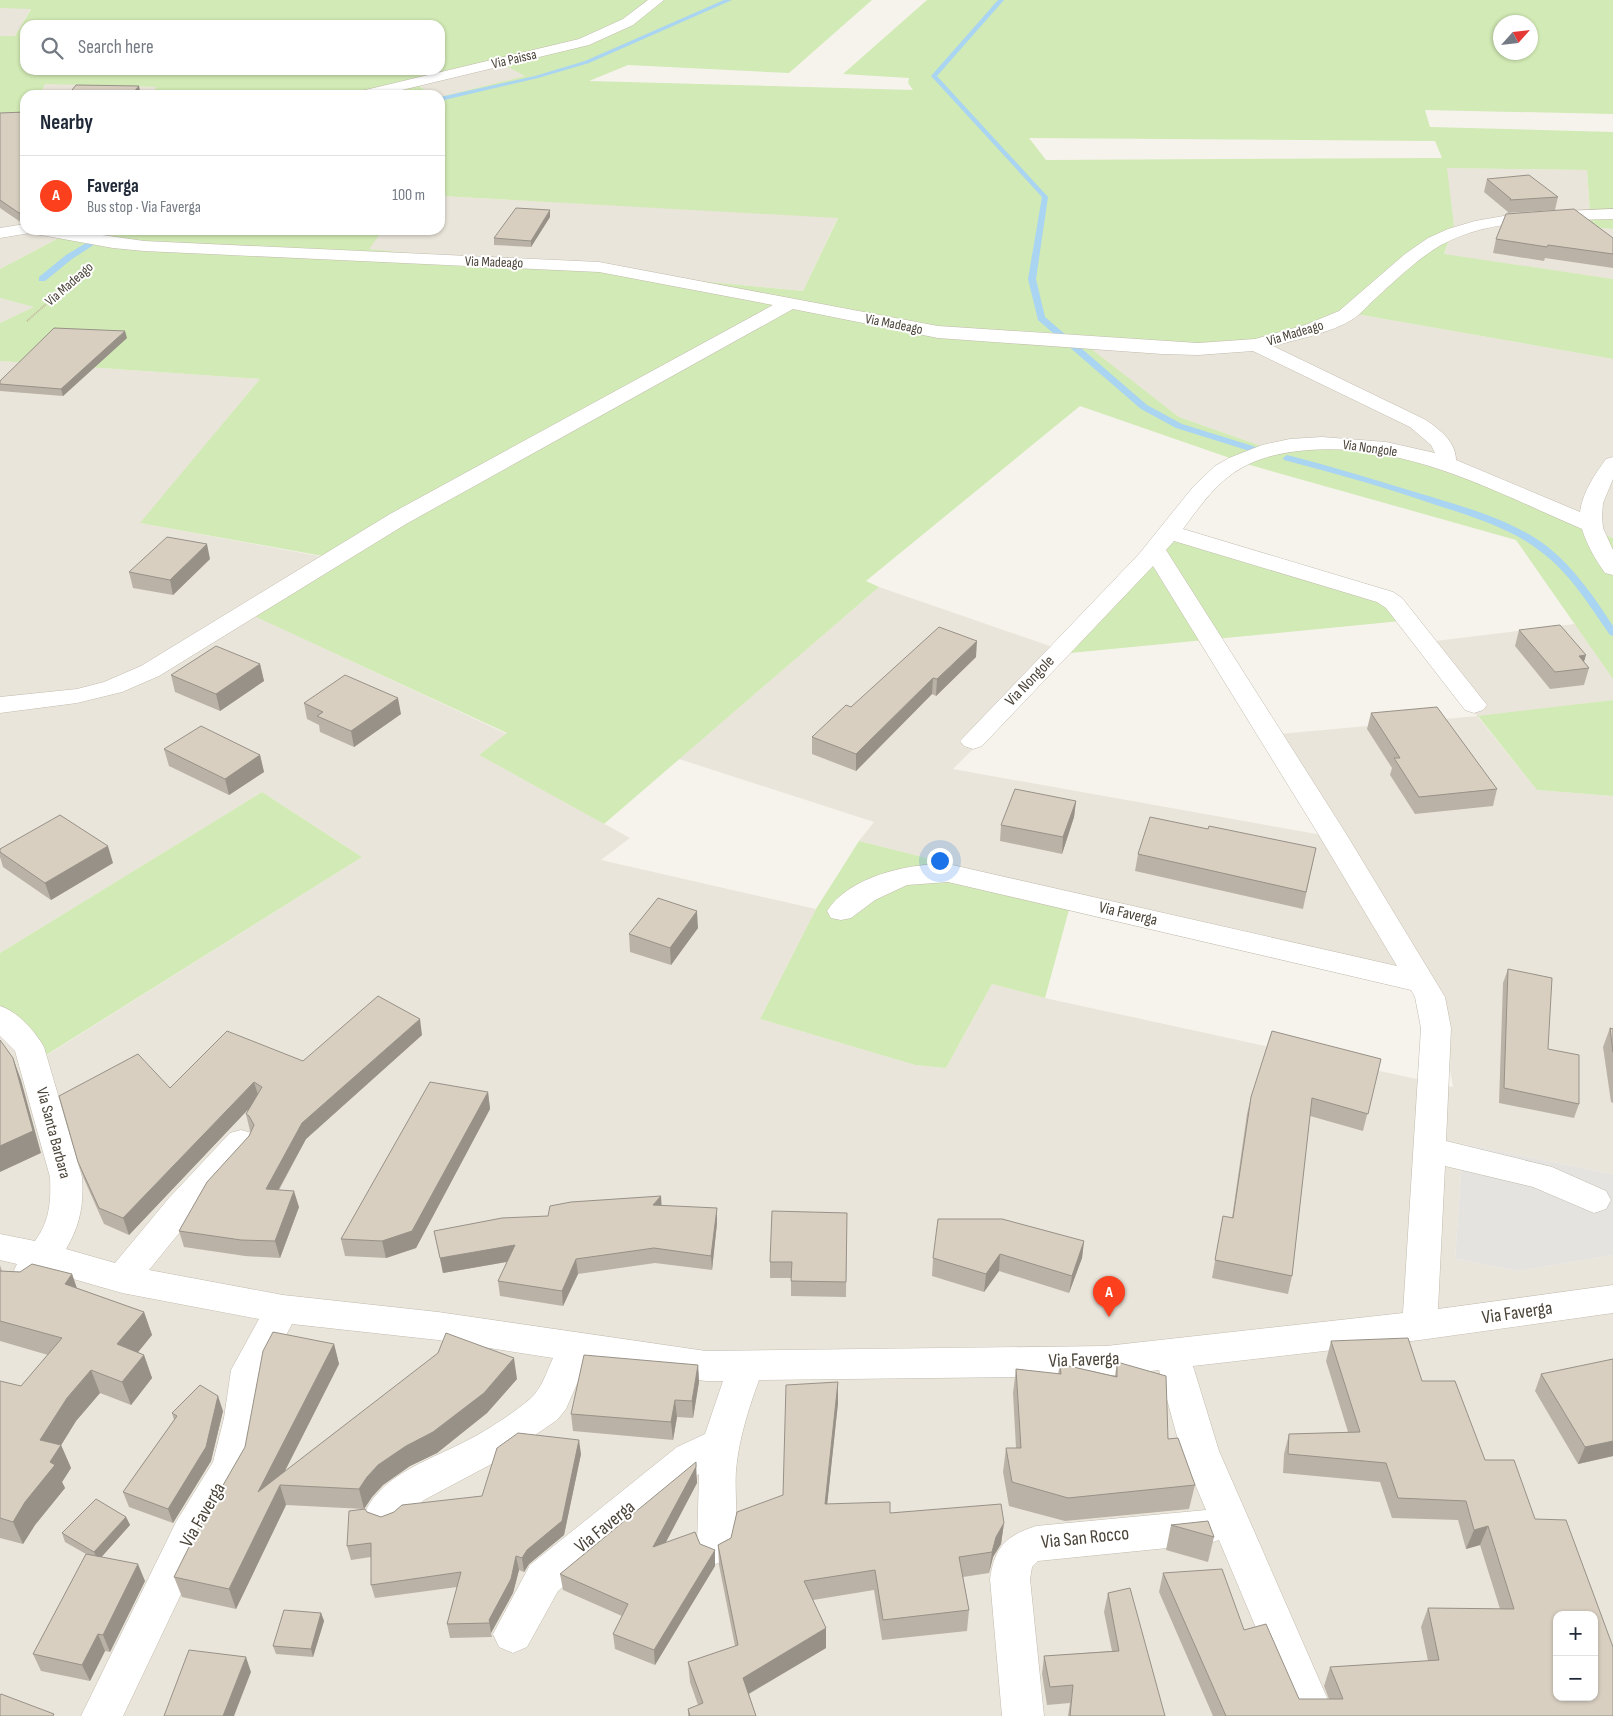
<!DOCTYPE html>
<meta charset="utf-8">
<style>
body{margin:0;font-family:"Sofia Sans Condensed",sans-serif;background:#f2f2f3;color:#1f2937}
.controls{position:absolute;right:15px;bottom:15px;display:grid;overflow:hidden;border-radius:10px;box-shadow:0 1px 4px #0004}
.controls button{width:45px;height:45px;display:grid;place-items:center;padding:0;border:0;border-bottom:1px solid #e0e1e3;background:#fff;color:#1f2937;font:25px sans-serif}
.compass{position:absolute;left:1493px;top:15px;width:45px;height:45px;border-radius:50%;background:#fff;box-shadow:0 1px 4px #0004;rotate:63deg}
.you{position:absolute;left:939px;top:860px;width:18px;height:18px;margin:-12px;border:4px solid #fff;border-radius:50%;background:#1a73e8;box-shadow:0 0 0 8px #1a73e833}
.badge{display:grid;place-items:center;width:32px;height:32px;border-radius:50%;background:#fc3f1d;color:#fff;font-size:16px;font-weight:700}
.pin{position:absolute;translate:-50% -41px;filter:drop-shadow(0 1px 2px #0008)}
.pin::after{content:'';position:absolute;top:26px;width:18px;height:15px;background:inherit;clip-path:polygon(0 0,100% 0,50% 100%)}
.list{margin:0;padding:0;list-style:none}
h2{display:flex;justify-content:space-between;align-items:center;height:65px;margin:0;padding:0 20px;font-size:21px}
h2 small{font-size:16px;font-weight:400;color:#747a83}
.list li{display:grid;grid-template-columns:32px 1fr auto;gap:15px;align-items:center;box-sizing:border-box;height:80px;padding:0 20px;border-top:1px solid #e0e1e3}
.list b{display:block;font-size:19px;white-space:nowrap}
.list p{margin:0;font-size:16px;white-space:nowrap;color:#747a83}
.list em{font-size:16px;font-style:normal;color:#747a83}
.icon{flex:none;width:28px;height:28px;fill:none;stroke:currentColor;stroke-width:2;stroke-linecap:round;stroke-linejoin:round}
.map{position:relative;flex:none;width:1613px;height:1716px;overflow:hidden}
.search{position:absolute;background:#fff;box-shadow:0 1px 4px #0004;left:20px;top:20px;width:425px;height:55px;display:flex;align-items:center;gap:12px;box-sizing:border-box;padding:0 18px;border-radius:15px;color:#747a83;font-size:19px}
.panel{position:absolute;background:#fff;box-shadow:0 1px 4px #0004;left:20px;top:90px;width:425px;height:145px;border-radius:15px}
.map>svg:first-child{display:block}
.residential{fill:#eae5da;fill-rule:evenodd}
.green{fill:#d2eab5;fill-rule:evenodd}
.parking{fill:#e5e3e0}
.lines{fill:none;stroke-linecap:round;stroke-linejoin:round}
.stream{fill:#a9d4f2;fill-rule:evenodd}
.minor-casing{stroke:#c2bbae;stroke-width:1}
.path{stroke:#c4b79f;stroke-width:2;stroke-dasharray:1 1;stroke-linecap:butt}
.minor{fill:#fff;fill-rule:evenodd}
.wall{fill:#bab2a6}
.shaded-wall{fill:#979187}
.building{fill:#d8cfc1;stroke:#979187;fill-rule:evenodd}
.labels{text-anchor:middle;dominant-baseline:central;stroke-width:4;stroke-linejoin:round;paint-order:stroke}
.far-street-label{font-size:14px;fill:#4b4439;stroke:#fff}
.street-label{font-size:16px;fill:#4b4439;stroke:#fff}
.near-street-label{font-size:19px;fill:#4b4439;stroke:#fff}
</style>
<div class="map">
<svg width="1613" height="1716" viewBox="0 0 1613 1716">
<rect width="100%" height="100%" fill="#f6f3ec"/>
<path class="residential" d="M0 8H31L15 36H0Z
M504 65 526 76 440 97V95H432L417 84Z
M45 84H67L158 87 150 95H40Z
M25 118V230H74L0 269V119Z
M1446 168 1587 170 1591 227 1613 229V279L1444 255 1454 226Z
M440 196 838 217 803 291 368 249 383 230H440Z
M0 298 35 307 0 323Z
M1356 314 1613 359V538L1475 482 1264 447 1179 417 1089 348Z
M0 361 260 379 141 523 340 560 253 615 507 734 479 755 630 838 601 860 816 909 760 1019 915 1065 946 1068 992 984 1045 998 1453 1087 1436 987 859 841 874 822 679 759 879 587 1070 653 953 769 1344 839 1280 734 1477 716 1419 643 1575 624 1613 679V700L1478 717 1537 790 1613 796V1174L1463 1144 1455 1259 1518 1271 1613 1255V1716H0V1021L44 1057 362 857 262 792 0 953ZM1557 1615H1594V1697H1557Z"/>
<path class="green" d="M0 0H872L789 73 628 65 589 81 913 90 908 83 909 78 843 74 927 0H1613V114L1425 110 1430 127 1613 132V229L1591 227 1587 170 1447 168 1454 226 1444 254 1613 279V359L1356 314 1239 351 1090 348 1179 417 1264 447 1342 449 1405 458 1475 482 1613 538V679L1516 540 1250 465 1080 406 866 581 879 587 604 824 479 755 507 733 252 615 339 559 140 523 260 379 0 361V323L34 307 0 298V269L74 230H383L369 249 803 291 838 218 440 196V97L525 76 504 65 418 85 432 95H150L157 87 45 84 40 95H25V118L0 119V36H15L31 9 0 8ZM1500 22H1530V52H1500ZM25 25H440V70H25ZM1029 138 1435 141 1442 158 1046 160Z
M1178 534 1377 595 1401 621 1070 653Z
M1613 700V796L1537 790 1478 716Z
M262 792 362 857 43 1057 0 1021V953Z
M859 841 1073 895 1045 998 992 984 946 1068 915 1065 760 1019 816 909Z"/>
<path class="parking" d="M1463 1144 1613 1174V1255L1518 1271 1455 1259Z"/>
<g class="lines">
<path class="stream" d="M724 0H732L589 63 538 78 440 101V97L535 76 585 61Z
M998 0H1004L937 76 1048 197 1036 279 1045 317 1147 405 1182 424 1259 448V452H1253L1176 428 1141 409 1038 320 1028 279 1042 197 931 76Z
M108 230H117L72 259 45 281H39V277L66 255Z
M1287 455C1330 466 1372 479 1415 492 1460 506 1510 518 1548 547 1575 569 1594 597 1613 626V636L1610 635C1589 605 1570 573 1540 551 1509 527 1470 516 1433 504 1384 487 1334 473 1284 460L1283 458Z"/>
<defs>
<path id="minor" d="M648 0H664L633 25 589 45 381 95H354L357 92 579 39 623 19Z
M1613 209V219C1556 221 1492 217 1441 245 1417 259 1396 280 1376 298 1368 305 1361 314 1353 319 1331 333 1298 339 1273 346L1424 419C1438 428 1456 441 1456 460L1580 512C1583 491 1594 476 1606 459L1613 457V479L1603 503 1602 516 1603 528 1613 550V575L1605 573C1595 559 1587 545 1582 529 1493 491 1408 443 1308 450 1286 452 1263 456 1243 467 1217 481 1200 506 1183 529L1393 592 1402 598 1483 700 1487 705 1483 710 1474 713 1465 710 1386 608 1377 602 1174 541 1166 550 1345 832 1445 997 1451 1028 1446 1141 1552 1167 1606 1191 1611 1200 1606 1209 1594 1213 1533 1187 1445 1166 1438 1309 1613 1285V1313L1420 1340 1193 1366 1219 1451 1335 1716H1293L1219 1540 1207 1544 1038 1561 1032 1567 1030 1579 1044 1716H1002L990 1579C995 1546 1006 1536 1036 1526L1206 1510 1181 1451 1159 1370 1106 1376 759 1380C748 1410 739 1439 736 1470 734 1498 741 1534 730 1558L716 1564 702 1558 697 1546 699 1474 558 1591 527 1647 513 1653 499 1647 493 1634 530 1565 677 1447 705 1434 723 1381H706L586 1363 566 1409 557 1420 499 1460 424 1500 397 1524 384 1529 371 1524 365 1512C383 1473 435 1458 470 1439 486 1431 518 1410 531 1398 542 1388 547 1371 553 1358L438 1340 292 1324 267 1371 260 1418 250 1466 204 1546 123 1716H81L176 1522 213 1462 224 1418 231 1370 259 1319 122 1293 49 1272C40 1283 33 1284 19 1280L14 1270 17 1264 0 1260V1234L35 1241 37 1238C50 1219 51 1200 50 1177L15 1051 0 1036V1006C17 1011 35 1031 44 1047L82 1177C84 1204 80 1226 66 1249L115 1263 169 1198 230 1133 241 1130 252 1133 257 1142 252 1151 193 1216 149 1270 283 1295 438 1312 706 1351 1106 1346 1403 1313 1421 1028 1415 997 1411 990 948 882 907 885 875 900 851 918 841 920 831 918 827 911C849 876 910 863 948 864L1397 966 1317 832 1153 566 982 746 973 749 964 746 960 741 1139 554 1193 487 1215 466 1229 458 1262 445 1290 439 1322 437 1386 442 1435 453 1431 445 1410 427 1253 351 1198 355 1162 354 938 338 793 309 406 524 159 676 122 692 77 703 0 713V697L77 689 104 682 141 666 390 514 773 305 599 272 144 251 113 248 30 233 0 238V228L25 224V230H67L144 241 599 262 938 326 1198 343 1255 339 1305 325 1339 311 1405 254 1428 238 1448 229 1475 221 1521 213Z"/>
</defs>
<use href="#minor" class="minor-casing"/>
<path class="path" d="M27 321 90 265"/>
<use href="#minor" class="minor"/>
</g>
<path class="wall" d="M25 112V223H22L0 208V113Z
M1487 179 1558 197 1555 210 1507 213 1508 212 1484 192Z
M550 217 531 247 494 245V238Z
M1613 238V268L1545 258 1544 261 1493 253 1496 239Z
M127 338 63 396 0 391V381Z
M210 559 173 595 133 588 129 572Z
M1519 630 1584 662 1589 668 1584 685 1550 689 1515 646Z
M976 657 936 696 932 694 856 771 812 754V737L851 707Z
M260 664 264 681 220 711 175 692 171 675Z
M304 703 401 714 354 747 320 732 319 725 307 719Z
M1371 713 1497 789 1493 806 1415 814 1390 775 1392 768 1367 729Z
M164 749 260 755 264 772 229 795 169 766Z
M1076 801 1074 817 1062 854 1000 841 1001 825Z
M1316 848 1303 909 1135 871 1138 854Z
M0 849 113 863 51 900 3 867 0 857Z
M698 928 671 965 630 952 629 934Z
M1508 969 1548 1049 1579 1104 1574 1118 1499 1103 1503 983Z
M1610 1028 1613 1029V1103L1611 1102 1603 1047Z
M422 1035 306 1139 279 1190 299 1207 280 1258 245 1256 184 1247 179 1231 249 1136 251 1131H250L246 1114 251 1106 129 1235 104 1224 84 1179 78 1162 170 1088 303 1061Z
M1381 1059 1363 1131 1310 1116 1292 1276 1288 1294 1212 1278 1223 1216 1232 1218 1247 1114 1251 1097Z
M488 1092 490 1109 416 1248 386 1258 345 1256 341 1239Z
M661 1196V1205L717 1223 712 1270 655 1263 578 1274 563 1306 500 1296 498 1281 507 1262 443 1273 434 1231 548 1216Z
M847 1213 846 1297 791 1296V1278H770V1262Z
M1084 1241 1082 1258 1069 1293 999 1271 984 1292 932 1276 933 1258Z
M0 1265 2 1271 72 1274 77 1288 144 1312 152 1335 138 1352 144 1355 152 1378 131 1405 100 1393 76 1421 61 1445 71 1468 62 1482 65 1488 35 1525 23 1544 0 1538V1381L21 1386 48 1355 0 1341Z
M1331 1341 1422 1381 1485 1460 1535 1519 1613 1716H1213L1159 1592 1163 1573 1244 1630 1299 1699H1329L1324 1686 1330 1667 1428 1661 1421 1627 1428 1608 1500 1609 1480 1545 1466 1549 1458 1520 1392 1518 1380 1482 1283 1473 1284 1454 1289 1434 1348 1432 1326 1361Z
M334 1344 339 1364 285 1471 517 1379 487 1413 437 1453 410 1466 383 1485 372 1497 364 1509 367 1512 381 1517 482 1496 581 1454 564 1535 529 1564 524 1572 519 1570 513 1593 491 1633 492 1637 450 1638 447 1624 457 1587 375 1598 371 1585V1557L351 1560 347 1546 364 1509 286 1505 236 1609 182 1597 174 1577Z
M1117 1362 1168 1439 1195 1485 1189 1509 1065 1521 1009 1506 1003 1472 1006 1448H1016L1013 1393 1016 1369 1058 1374 1060 1364 1115 1376Z
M698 1365 699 1382 693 1418 677 1417 673 1440 573 1431 571 1414Z
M1541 1374 1613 1456 1578 1464 1535 1391Z
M838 1382V1403L827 1504 890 1513 1004 1523 1001 1544 993 1557 989 1573 963 1577 969 1610 967 1631 882 1640 874 1590 813 1600 826 1648 749 1694 756 1716H688V1709L698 1705 690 1682 688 1662 735 1646 719 1565 718 1545 731 1538 783 1495Z
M223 1411 211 1461 173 1523 129 1507 123 1492 174 1420 172 1413Z
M697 1478V1483L665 1543 700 1544 715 1566 655 1665 615 1649 613 1634 622 1616 563 1590 560 1574Z
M126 1517 130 1525 101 1557 145 1581 110 1652 105 1651 90 1681 41 1671 33 1654 86 1554 65 1542 62 1533Z
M1171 1525 1214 1537 1208 1562 1166 1550Z
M1108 1593 1165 1716H1068L1070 1703 1047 1705 1042 1674 1044 1656 1112 1651 1104 1612Z
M321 1613 324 1621 313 1657 276 1654 273 1646Z"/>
<path class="shaded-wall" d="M139 86 141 95H131Z
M550 210V217L531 247V241Z
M125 331 127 338 63 396 61 389Z
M207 544 210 559 173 595 170 580Z
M977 641 976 657 936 696 937 679Z
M1586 655 1582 669 1579 656Z
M260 664 264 681 220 711 216 694Z
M933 678 932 694 856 771V754Z
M398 698 401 714 354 747 351 731Z
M260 755 264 772 229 795 225 779Z
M1076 801 1074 817 1062 854 1063 837Z
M108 846 113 863 51 900 45 883Z
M697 911 698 928 671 965 670 948Z
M420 1019 422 1035 306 1139 270 1205 266 1189 302 1123Z
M13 1058 21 1080 41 1153 0 1172V1146Z
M254 1082 259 1098 129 1235 123 1218Z
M488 1092 490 1109 416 1248 386 1258 382 1241Z
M294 1191 299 1207 280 1258 275 1241Z
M661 1196 662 1211 653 1205Z
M717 1208V1223L712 1270 711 1256Z
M1084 1241 1082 1258 1069 1293 1072 1276Z
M515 1245 517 1260 443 1273 440 1258Z
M1000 1254 999 1271 984 1292 986 1274Z
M576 1259 578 1274 563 1306 562 1291Z
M72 1274 80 1298 65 1284Z
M144 1312 152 1335 125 1368 117 1344Z
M334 1344 339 1364 264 1512 258 1492Z
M144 1355 152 1378 131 1405 122 1382Z
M514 1358 517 1379 487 1413 437 1453 410 1466 383 1485 372 1497 364 1509 359 1489 367 1477 378 1465Z
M698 1365 699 1382 693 1418 692 1401Z
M91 1370 100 1393 76 1421 52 1460 61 1445 71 1468 62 1482 65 1488 35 1525 23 1544 13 1522 40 1440 67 1398Z
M838 1382V1403L825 1525V1504Z
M218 1396 223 1411 211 1461 173 1523 168 1509Z
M675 1400 677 1417 673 1440 671 1422Z
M579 1440 581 1454 564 1535 529 1564 524 1572 522 1558Z
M1613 1441V1456L1578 1464 1585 1447Z
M696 1462 697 1483 655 1563 653 1547Z
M280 1485 286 1505 236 1609 229 1589Z
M126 1517 130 1525 98 1561 94 1552Z
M1004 1523 1001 1544 993 1557 989 1573 992 1552 996 1537Z
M1488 1526 1480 1545 1466 1549 1474 1530Z
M715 1550V1566L655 1665 654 1650Z
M516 1556 519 1570 513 1593 491 1633 489 1620Z
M138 1564 145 1581 110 1652 103 1635Z
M321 1613 324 1621 313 1657 311 1649Z
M826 1628V1648L743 1697V1678Z
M98 1634 105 1651 90 1681 82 1665Z
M246 1657 251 1672 234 1716H223Z"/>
<path class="building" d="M76 85 139 86 131 95H68Z
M25 112V215L24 213H19L0 200V113Z
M1529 175 1558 197 1510 200 1511 199 1487 179Z
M516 208 550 210 531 241 494 238Z
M1574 209 1613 238V254L1548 245 1547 247 1496 239 1506 214Z
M54 328 125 331 61 389 0 384V381Z
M167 537 207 544 170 580 129 572Z
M1560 625 1586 655 1579 656 1589 668 1555 672 1519 630Z
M939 627 977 641 937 679 933 678 856 754 812 737 846 705 851 707Z
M216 646 260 664 216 694 171 675Z
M345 675 398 698 351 731 317 716 323 712 304 703Z
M1437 707 1497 789 1419 797 1394 758H1400L1371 713Z
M201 726 260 755 225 779 164 749Z
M1015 789 1076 801 1063 837 1001 825Z
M60 815 108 846 45 883 0 852V849Z
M1150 817 1208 829 1209 826 1316 848 1306 892 1138 854Z
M658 898 697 911 670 948 629 934Z
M1508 969 1552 978 1548 1049 1579 1055V1104L1504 1088Z
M378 996 420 1019 302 1123 266 1189 294 1191 275 1241 241 1240 179 1231 207 1182 249 1136 254 1125 249 1116 246 1114 262 1087 254 1082 123 1218 99 1208 78 1162 59 1096 138 1054 170 1088 227 1031 303 1061Z
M1610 1028 1613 1029V1052Z
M1272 1031 1381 1059 1368 1114 1312 1098 1292 1276 1215 1260 1223 1216 1233 1218 1251 1097Z
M0 1040 13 1058 33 1131 0 1146Z
M430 1082 488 1092 412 1231 382 1241 341 1239Z
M661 1196 653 1205 717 1208 711 1256 654 1248 576 1259 562 1291 498 1281 515 1245 440 1258 434 1231 502 1218 548 1216 550 1206 571 1202Z
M772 1211 847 1213 846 1282 791 1281 792 1262H770Z
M938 1219H1002L1084 1241 1072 1276 1000 1254 986 1274 933 1258Z
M32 1264 72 1274 65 1284 144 1312 117 1344 144 1355 122 1382 91 1370 67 1398 40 1440 61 1445 50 1462 55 1465 25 1502 13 1522 0 1518V1381L21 1386 62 1338 0 1321V1271L20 1272Z
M273 1332 334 1344 258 1492 438 1353 446 1333 514 1358 484 1393 433 1432 406 1446 378 1465 367 1477 359 1489 280 1485 229 1589 174 1577 199 1527 245 1447 263 1351Z
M1408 1338 1422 1381H1455L1485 1460H1514L1535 1519 1566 1520 1613 1647V1716H1226L1163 1573 1222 1569 1244 1630 1266 1624 1299 1699H1343L1330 1667 1439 1660 1428 1608 1514 1609 1488 1526 1474 1530 1466 1501 1398 1498 1386 1463 1288 1454 1289 1434 1360 1432 1331 1341ZM1557 1615H1594V1697H1557Z
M584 1355 698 1365 692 1401 675 1400 671 1422 571 1414Z
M1613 1359V1441L1585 1447 1541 1374Z
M1117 1362 1166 1376 1168 1439 1178 1438 1195 1485 1068 1498 1012 1482 1006 1448H1021L1016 1369 1061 1374 1060 1364 1117 1377Z
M838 1382 825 1504 890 1502V1513L1001 1504 1004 1523 996 1537 992 1552 959 1557 969 1610 883 1620 875 1570 804 1581 826 1628 743 1678 756 1716H690L688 1709 703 1703 688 1662 738 1645 718 1545 731 1538 737 1512 783 1495 786 1385Z
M200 1385 218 1396 206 1447 168 1509 123 1492 177 1416 172 1413Z
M518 1433 579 1440 562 1521 527 1550 522 1558 516 1556 511 1579 489 1620 490 1623 447 1624 461 1572 371 1585V1543L347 1546 349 1511 365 1509 367 1512 381 1517 394 1512 402 1505 482 1496 497 1448Z
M696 1462V1467L653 1547 695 1532 700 1544 715 1550 654 1650 613 1634 628 1604 560 1574Z
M96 1499 126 1517 94 1552 62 1533Z
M1208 1521 1214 1537 1171 1525Z
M86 1554 138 1564 103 1635 98 1634 82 1665 33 1654Z
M1130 1588 1165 1716H1070L1073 1685 1050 1687 1044 1656 1119 1651 1108 1593Z
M284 1610 321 1613 311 1649 273 1646Z
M189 1650 246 1657 223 1716H164Z
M1 1694 54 1714 53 1716H0V1695Z"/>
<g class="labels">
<g class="far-street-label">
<text transform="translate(514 59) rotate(-13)">Via Paissa</text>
<text transform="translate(494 262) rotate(2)">Via Madeago</text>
<text transform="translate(69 284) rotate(-41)">Via Madeago</text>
<text transform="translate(894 324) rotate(11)">Via Madeago</text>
<text transform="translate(1295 333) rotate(-17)">Via Madeago</text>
<text transform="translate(1370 448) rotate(8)">Via Nongole</text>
</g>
<g class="street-label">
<text transform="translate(1030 681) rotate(-46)">Via Nongole</text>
<text transform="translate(1128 914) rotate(13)">Via Faverga</text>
<text transform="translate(53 1133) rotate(75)">Via Santa Barbara</text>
</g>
<g class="near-street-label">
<text transform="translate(1517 1313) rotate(-8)">Via Faverga</text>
<text transform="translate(1084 1360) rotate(-2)">Via Faverga</text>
<text transform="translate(203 1515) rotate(-60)">Via Faverga</text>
<text transform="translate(605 1527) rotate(-39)">Via Faverga</text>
<text transform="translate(1085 1538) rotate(-6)">Via San Rocco</text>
</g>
</g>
</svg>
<div class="controls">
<button>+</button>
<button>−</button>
</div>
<svg class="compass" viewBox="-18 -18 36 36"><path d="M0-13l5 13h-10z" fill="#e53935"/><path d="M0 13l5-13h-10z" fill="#747a83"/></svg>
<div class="you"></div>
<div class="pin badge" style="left:1109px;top:1317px">A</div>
<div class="search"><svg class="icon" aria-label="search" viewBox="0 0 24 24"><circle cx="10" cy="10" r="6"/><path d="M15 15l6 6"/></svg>Search here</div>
<section class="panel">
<h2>Nearby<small></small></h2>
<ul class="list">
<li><span class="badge">A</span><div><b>Faverga</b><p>Bus stop · Via Faverga</p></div><em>100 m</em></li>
</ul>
</section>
</div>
